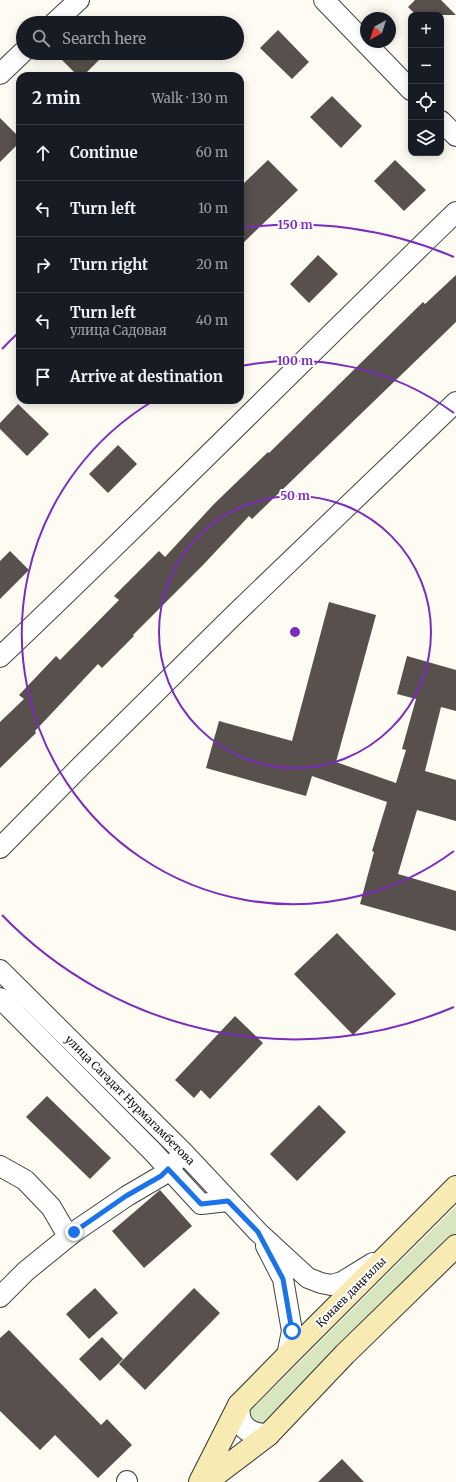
<!DOCTYPE html>
<meta charset="utf-8">
<style>
body{margin:0;font-family:Merriweather,serif;background:#20242c;color:#f1f3f6}
.controls{position:absolute;right:12px;top:12px;display:grid;overflow:hidden;border-radius:8px;box-shadow:0 2px 10px #0003}
.controls button{width:36px;height:36px;display:grid;place-items:center;padding:0;border:0;border-bottom:1px solid #363941;background:#171b24;color:#f1f3f6;font:20px sans-serif}
.compass{position:absolute;left:360px;top:12px;width:36px;height:36px;border-radius:50%;background:#171b24;box-shadow:0 2px 10px #0003;rotate:219deg}
.stop{position:absolute;width:12px;height:12px;margin:-9px;border:3px solid #1a73e8;border-radius:50%;background:#fff}
.stop.end{background:#1a73e8;border-color:#fff;box-shadow:0 1px 4px #0008}
.list{margin:0;padding:0;list-style:none}
h2{display:flex;justify-content:space-between;align-items:center;height:52px;margin:0;padding:0 16px;font-size:17px}
h2 small{font-size:13px;font-weight:400;color:#9ea1a6}
.list li{display:grid;grid-template-columns:26px 1fr auto;gap:12px;align-items:center;box-sizing:border-box;height:56px;padding:0 16px;border-top:1px solid #363941}
.list b{display:block;font-size:15px;white-space:nowrap}
.list p{margin:0;font-size:13px;white-space:nowrap;color:#9ea1a6}
.list em{font-size:13px;font-style:normal;color:#9ea1a6}
.icon{flex:none;width:22px;height:22px;fill:none;stroke:currentColor;stroke-width:2;stroke-linecap:round;stroke-linejoin:round}
.map{position:relative;flex:none;width:456px;height:1482px;overflow:hidden}
.search{position:absolute;background:#171b24;box-shadow:0 2px 10px #0003;left:16px;top:16px;width:228px;height:44px;display:flex;align-items:center;gap:10px;box-sizing:border-box;padding:0 14px;border-radius:22px;color:#9ea1a6;font-size:15px}
.panel{position:absolute;background:#171b24;box-shadow:0 2px 10px #0003;left:16px;top:72px;width:228px;height:332px;border-radius:12px}
.map>svg:first-child{display:block}
.green{fill:#d7e6be}
.building{fill:#57504c}
.lines{fill:none;stroke-linecap:round;stroke-linejoin:round}
.minor-casing{stroke:#424242;stroke-width:22}
.tertiary-casing{stroke:#424242;stroke-width:24}
.secondary-casing{stroke:#313131;stroke-width:24}
.minor{stroke:#fff;stroke-width:20}
.tertiary{stroke:#fff;stroke-width:22}
.secondary{stroke:#f8eab3;stroke-width:22}
.route{stroke:#1a73e8;stroke-width:5}
.ring{fill:none;stroke:#7b2cbf;stroke-width:2}
.labels{text-anchor:middle;dominant-baseline:central;stroke-width:4;stroke-linejoin:round;paint-order:stroke}
.street-label{font-size:11px;fill:#0f0f0f;stroke:#fff}
.centre{fill:#7b2cbf;stroke:#fff;stroke-width:2}
.ring-label{font-size:12px;text-anchor:middle;font-weight:bold;fill:#7b2cbf;stroke:#fff;stroke-width:4;stroke-linejoin:round;paint-order:stroke}
</style>
<div class="map">
<svg width="456" height="1482" viewBox="0 0 456 1482">
<rect width="100%" height="100%" fill="#fefbf3"/>
<path class="green" d="M456 1206V1235L266 1423 259 1424 251 1420 250 1412 255 1406Z"/>
<path class="building" d="M415 0H441L456 15H416L408 7Z
M278 30 309 62 292 79 260 48Z
M55 53H106L83 76H78Z
M332 96 362 126 341 148 310 117Z
M0 118 20 138V142L0 162Z
M268 160 298 190 240 246V187Z
M395 160 426 190 404 211 374 181Z
M318 255 338 274 309 303 290 284Z
M456 275V322L252 519 249 516 204 564 133 635 134 636 102 668 98 664 35 731 36 733 0 768V722L24 699 19 695 56 656 60 660 119 600 114 596 159 551 165 557 214 504 268 452 269 453 423 302 425 304Z
M18 404 49 434 27 456 0 429V423Z
M118 445 137 464 108 493 89 474Z
M10 551 29 570 0 599V561Z
M329 602 376 615 336 762 396 783 406 750 402 749 416 699 397 694 407 656 456 670V711L441 707 425 771 456 780V821L417 810 398 874 456 891V931L360 904 374 852 372 851 387 802 312 776 306 796 206 768 219 721 292 741Z
M337 933 396 994 353 1035 294 974Z
M235 1016 263 1043 210 1099 201 1090 194 1098 175 1080Z
M47 1096 111 1158 90 1179 26 1117Z
M319 1105 346 1132 297 1181 270 1154Z
M160 1190 192 1226 144 1268 112 1231Z
M95 1288 118 1313 89 1339 66 1314Z
M194 1288 220 1313 145 1390 119 1364Z
M9 1330 101 1425 107 1419 132 1445 98 1478 55 1435 40 1450 0 1411V1338Z
M102 1337 123 1359 100 1381 79 1359Z
M342 1459 364 1482H318Z"/>
<g class="lines">
<defs>
<path id="minor" d="M324 0 411 90
M54 23 79 0
M0 74 23 52
M441 121 456 136
M0 657C154 511 303 360 456 212
M0 848 80 767 233 616 456 402
M0 970 184 1153 258 1232 308 1278 321 1283 331 1285 342 1282 373 1263
M0 998 153 1152 201 1204 228 1201
M0 1166 25 1180 51 1207 68 1236
M266 1246 283 1279 292 1331 287 1356
M0 1297 26 1271 74 1232 127 1196 161 1176 177 1160
M127 1482V1481"/>
<path id="tertiary" d="M239 1405C236 1426 249 1435 268 1435"/>
<path id="secondary" d="M200 1482 239 1405 287 1356 456 1187
M206 1482 268 1435 345 1354 456 1246"/>
</defs>
<use href="#minor" class="minor-casing"/>
<use href="#tertiary" class="tertiary-casing"/>
<use href="#secondary" class="secondary-casing"/>
<use href="#minor" class="minor"/>
<use href="#tertiary" class="tertiary"/>
<use href="#secondary" class="secondary"/>
</g>
<g class="lines">
<path class="route" d="M74 1232 126 1196 161 1176 168 1169 201 1204 228 1201 258 1232 283 1279 292 1331"/>
</g>
<g class="ring">
<circle cx="295" cy="632" r="136"/>
<path d="M454 851A271 271 0 1 1 153 401M241 366A271 271 0 0 1 454 413"/>
<path d="M454 1007A407 407 0 0 1 2 915M2 349A407 407 0 0 1 17 334M242 228A407 407 0 0 1 454 257"/>
</g>
<g class="labels">
<g class="street-label">
<text transform="translate(130 1100) rotate(45)">улица Сагадат Нурмагамбетова</text>
<text transform="translate(351 1292) rotate(-45)">Қонаев даңғылы</text>
</g>
</g>
<circle cx="295" cy="632" r="6" class="centre"/>
<g class="ring-label">
<text x="295" y="229">150 m</text>
<text x="295" y="365">100 m</text>
<text x="295" y="500">50 m</text>
</g>
</svg>
<div class="controls">
<button>+</button>
<button>−</button>
<button><svg class="icon" aria-label="locate" viewBox="0 0 24 24"><circle cx="12" cy="12" r="6"/><path d="M12 2v4M12 18v4M2 12h4M18 12h4"/></svg></button>
<button><svg class="icon" aria-label="layers" viewBox="0 0 24 24"><path d="M12 4l9 5-9 5-9-5zM3 14l9 5 9-5"/></svg></button>
</div>
<svg class="compass" viewBox="-18 -18 36 36"><path d="M0-13l5 13h-10z" fill="#e53935"/><path d="M0 13l5-13h-10z" fill="#9ea1a6"/></svg>
<div class="stop" style="left:292px;top:1331px"></div>
<div class="stop end" style="left:74px;top:1232px"></div>
<div class="search"><svg class="icon" aria-label="search" viewBox="0 0 24 24"><circle cx="10" cy="10" r="6"/><path d="M15 15l6 6"/></svg>Search here</div>
<section class="panel">
<h2>2 min<small>Walk · 130 m</small></h2>
<ul class="list">
<li><svg class="icon" aria-label="ahead" viewBox="0 0 24 24"><path d="M12 20V5M6 11l6-6 6 6"/></svg><div><b>Continue</b></div><em>60 m</em></li>
<li><svg class="icon" aria-label="left" viewBox="0 0 24 24"><path d="M17 20v-9H6M10 6l-5 5 5 5"/></svg><div><b>Turn left</b></div><em>10 m</em></li>
<li><svg class="icon" aria-label="right" viewBox="0 0 24 24"><path d="M7 20v-9h11M14 6l5 5-5 5"/></svg><div><b>Turn right</b></div><em>20 m</em></li>
<li><svg class="icon" aria-label="left" viewBox="0 0 24 24"><path d="M17 20v-9H6M10 6l-5 5 5 5"/></svg><div><b>Turn left</b><p>улица Садовая</p></div><em>40 m</em></li>
<li><svg class="icon" aria-label="arrive" viewBox="0 0 24 24"><path d="M6 21V4h12l-3 4 3 4H6"/></svg><div><b>Arrive at destination</b></div></li>
</ul>
</section>
</div>
